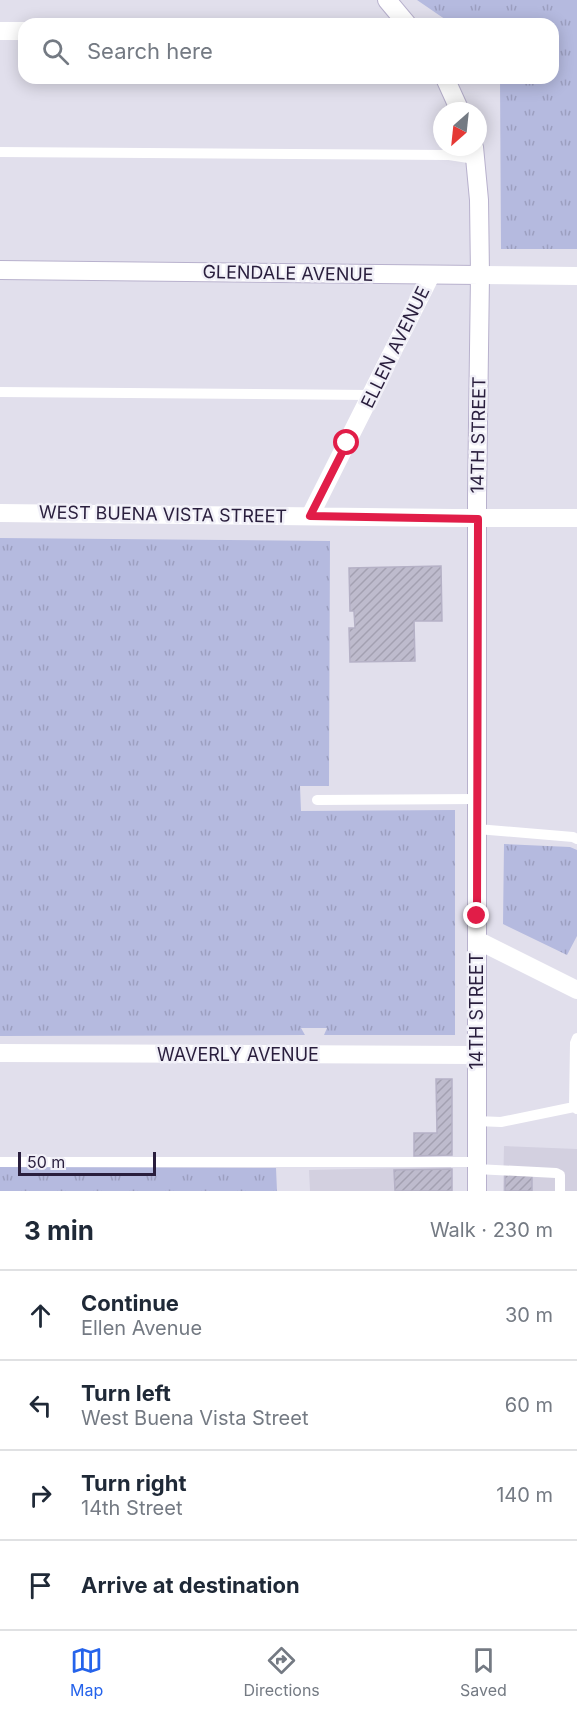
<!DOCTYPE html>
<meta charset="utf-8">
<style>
body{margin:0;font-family:Inter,sans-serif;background:#f6f6f7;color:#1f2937}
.compass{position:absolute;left:433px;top:102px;width:54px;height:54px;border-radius:50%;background:#fff;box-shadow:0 3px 15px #0003;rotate:207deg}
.scale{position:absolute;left:18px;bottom:15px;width:138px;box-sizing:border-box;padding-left:6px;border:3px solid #291e3d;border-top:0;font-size:16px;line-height:21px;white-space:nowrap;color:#291e3d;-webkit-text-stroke:4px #f1f0f8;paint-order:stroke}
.stop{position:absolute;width:18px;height:18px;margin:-14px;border:4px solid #e11d48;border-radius:50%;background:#fff}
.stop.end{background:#e11d48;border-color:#fff;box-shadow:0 2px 6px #0008}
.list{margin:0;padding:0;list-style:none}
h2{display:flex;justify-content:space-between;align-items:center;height:78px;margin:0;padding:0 24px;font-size:26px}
h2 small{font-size:20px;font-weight:400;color:#747a83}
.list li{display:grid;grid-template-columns:39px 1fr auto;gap:18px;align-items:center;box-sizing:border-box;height:90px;padding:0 24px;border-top:2px solid #e0e1e3}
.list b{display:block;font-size:22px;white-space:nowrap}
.list p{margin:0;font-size:20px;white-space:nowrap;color:#747a83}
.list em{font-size:20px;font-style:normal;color:#747a83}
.icon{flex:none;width:33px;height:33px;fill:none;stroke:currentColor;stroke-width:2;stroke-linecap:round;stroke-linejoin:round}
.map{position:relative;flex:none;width:577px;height:1191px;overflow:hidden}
.search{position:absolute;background:#fff;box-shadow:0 3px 15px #0003;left:18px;right:18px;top:18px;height:66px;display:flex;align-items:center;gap:15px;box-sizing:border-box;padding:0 21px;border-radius:18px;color:#747a83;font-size:22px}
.sheet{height:438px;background:#fff}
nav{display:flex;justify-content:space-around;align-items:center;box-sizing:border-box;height:84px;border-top:2px solid #e0e1e3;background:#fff;font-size:16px;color:#747a83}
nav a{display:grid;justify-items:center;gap:3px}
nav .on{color:#2563eb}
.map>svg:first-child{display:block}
.built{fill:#d3d0e0}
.grass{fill:url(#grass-tufts)}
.building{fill:url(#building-hatch);stroke:#b5b1c6;stroke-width:1.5}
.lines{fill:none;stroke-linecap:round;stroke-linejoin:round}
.secondary-casing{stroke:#b8b1cd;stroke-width:20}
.lane{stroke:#fff;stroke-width:10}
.street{stroke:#fff;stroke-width:18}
.secondary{stroke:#fff;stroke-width:18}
.route{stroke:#e11d48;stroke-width:8}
.labels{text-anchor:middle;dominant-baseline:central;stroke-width:5;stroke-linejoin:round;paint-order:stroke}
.street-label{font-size:18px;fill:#291e3d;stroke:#f1f0f8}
</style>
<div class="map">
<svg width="577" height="1191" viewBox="0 0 577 1191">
<defs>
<pattern id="grass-tufts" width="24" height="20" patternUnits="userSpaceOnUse" patternTransform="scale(1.5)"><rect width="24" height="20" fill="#b5badf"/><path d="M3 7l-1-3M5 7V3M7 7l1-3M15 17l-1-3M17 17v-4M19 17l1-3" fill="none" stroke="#9c9fc0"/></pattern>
<pattern id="building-hatch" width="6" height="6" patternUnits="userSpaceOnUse" patternTransform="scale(1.5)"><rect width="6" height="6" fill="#bebbcd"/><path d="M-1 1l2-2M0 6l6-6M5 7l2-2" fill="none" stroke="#a3a0b1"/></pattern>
</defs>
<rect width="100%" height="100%" fill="#e1dfec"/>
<path class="built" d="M504 1146 577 1149V1191H503Z
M451 1167 452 1191H310L309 1170Z"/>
<path class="grass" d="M417 0H577V249H501L500 78H553V24H452Z
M0 538 330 541 329 786H300L301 811 455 810V1035H324L327 1028H301L305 1035 0 1036Z
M504 844 570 847 577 850V936L567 955 503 924Z
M0 1167 276 1168 277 1191H0Z"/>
<path class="building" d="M441 566 442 621H414L415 661 350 662 349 628H355L354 611H350L349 568Z
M436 1079H452V1155L414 1156V1133H437Z
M452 1169V1191H395L394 1170Z
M505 1175 532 1176V1191H505Z"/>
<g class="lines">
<defs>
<path id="secondary" d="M387 0 407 24
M445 78 460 111
M474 147 479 200 480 275 477 498V1191
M0 270 480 275"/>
</defs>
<use href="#secondary" class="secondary-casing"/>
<path class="lane" d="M0 152 449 155 475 159
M0 392 371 395
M317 800 477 799
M477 829 573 837 577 839
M577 1038 575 1043 574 1107 577 1109
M476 1121 501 1122 574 1107
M0 1162H476
M476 1169 556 1173 560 1175V1191"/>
<path class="street" d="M0 31H24
M480 275 577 276
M0 513 454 518H577
M310 516 431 275
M477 940 577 990
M0 1053 476 1055"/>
<use href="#secondary" class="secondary"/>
</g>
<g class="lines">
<path class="route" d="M347 443 310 516 478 519 477 916"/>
</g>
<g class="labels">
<g class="street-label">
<text transform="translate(288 273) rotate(1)">GLENDALE AVENUE</text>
<text transform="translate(395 347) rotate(-64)">ELLEN AVENUE</text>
<text transform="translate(478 435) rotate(-89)">14TH STREET</text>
<text transform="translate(163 514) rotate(1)">WEST BUENA VISTA STREET</text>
<text transform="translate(476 1011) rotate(-90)">14TH STREET</text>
<text x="238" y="1054">WAVERLY AVENUE</text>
</g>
</g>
</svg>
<svg class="compass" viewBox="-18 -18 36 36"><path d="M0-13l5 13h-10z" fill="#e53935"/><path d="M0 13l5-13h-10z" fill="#747a83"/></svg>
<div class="scale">50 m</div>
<div class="stop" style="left:347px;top:443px"></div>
<div class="stop end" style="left:477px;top:916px"></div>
<div class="search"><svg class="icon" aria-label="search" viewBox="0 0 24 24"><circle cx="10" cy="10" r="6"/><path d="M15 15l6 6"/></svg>Search here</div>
</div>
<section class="sheet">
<h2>3 min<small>Walk · 230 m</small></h2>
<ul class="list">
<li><svg class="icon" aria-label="ahead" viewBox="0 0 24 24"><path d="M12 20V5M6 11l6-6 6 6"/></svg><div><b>Continue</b><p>Ellen Avenue</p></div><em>30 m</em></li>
<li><svg class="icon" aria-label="left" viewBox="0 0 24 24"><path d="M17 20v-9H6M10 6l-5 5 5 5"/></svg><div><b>Turn left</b><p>West Buena Vista Street</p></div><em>60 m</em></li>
<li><svg class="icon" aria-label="right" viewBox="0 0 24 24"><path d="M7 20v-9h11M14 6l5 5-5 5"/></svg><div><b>Turn right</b><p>14th Street</p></div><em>140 m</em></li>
<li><svg class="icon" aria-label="arrive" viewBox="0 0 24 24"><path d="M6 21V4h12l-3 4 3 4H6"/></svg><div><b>Arrive at destination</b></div></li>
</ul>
</section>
<nav>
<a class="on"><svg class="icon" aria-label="map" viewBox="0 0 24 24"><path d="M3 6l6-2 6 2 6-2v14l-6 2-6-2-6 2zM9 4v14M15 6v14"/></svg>Map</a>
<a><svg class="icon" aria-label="directions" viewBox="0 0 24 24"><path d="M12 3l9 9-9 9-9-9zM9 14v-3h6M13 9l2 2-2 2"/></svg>Directions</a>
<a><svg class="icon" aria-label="saved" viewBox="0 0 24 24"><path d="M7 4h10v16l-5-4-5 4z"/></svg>Saved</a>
</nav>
